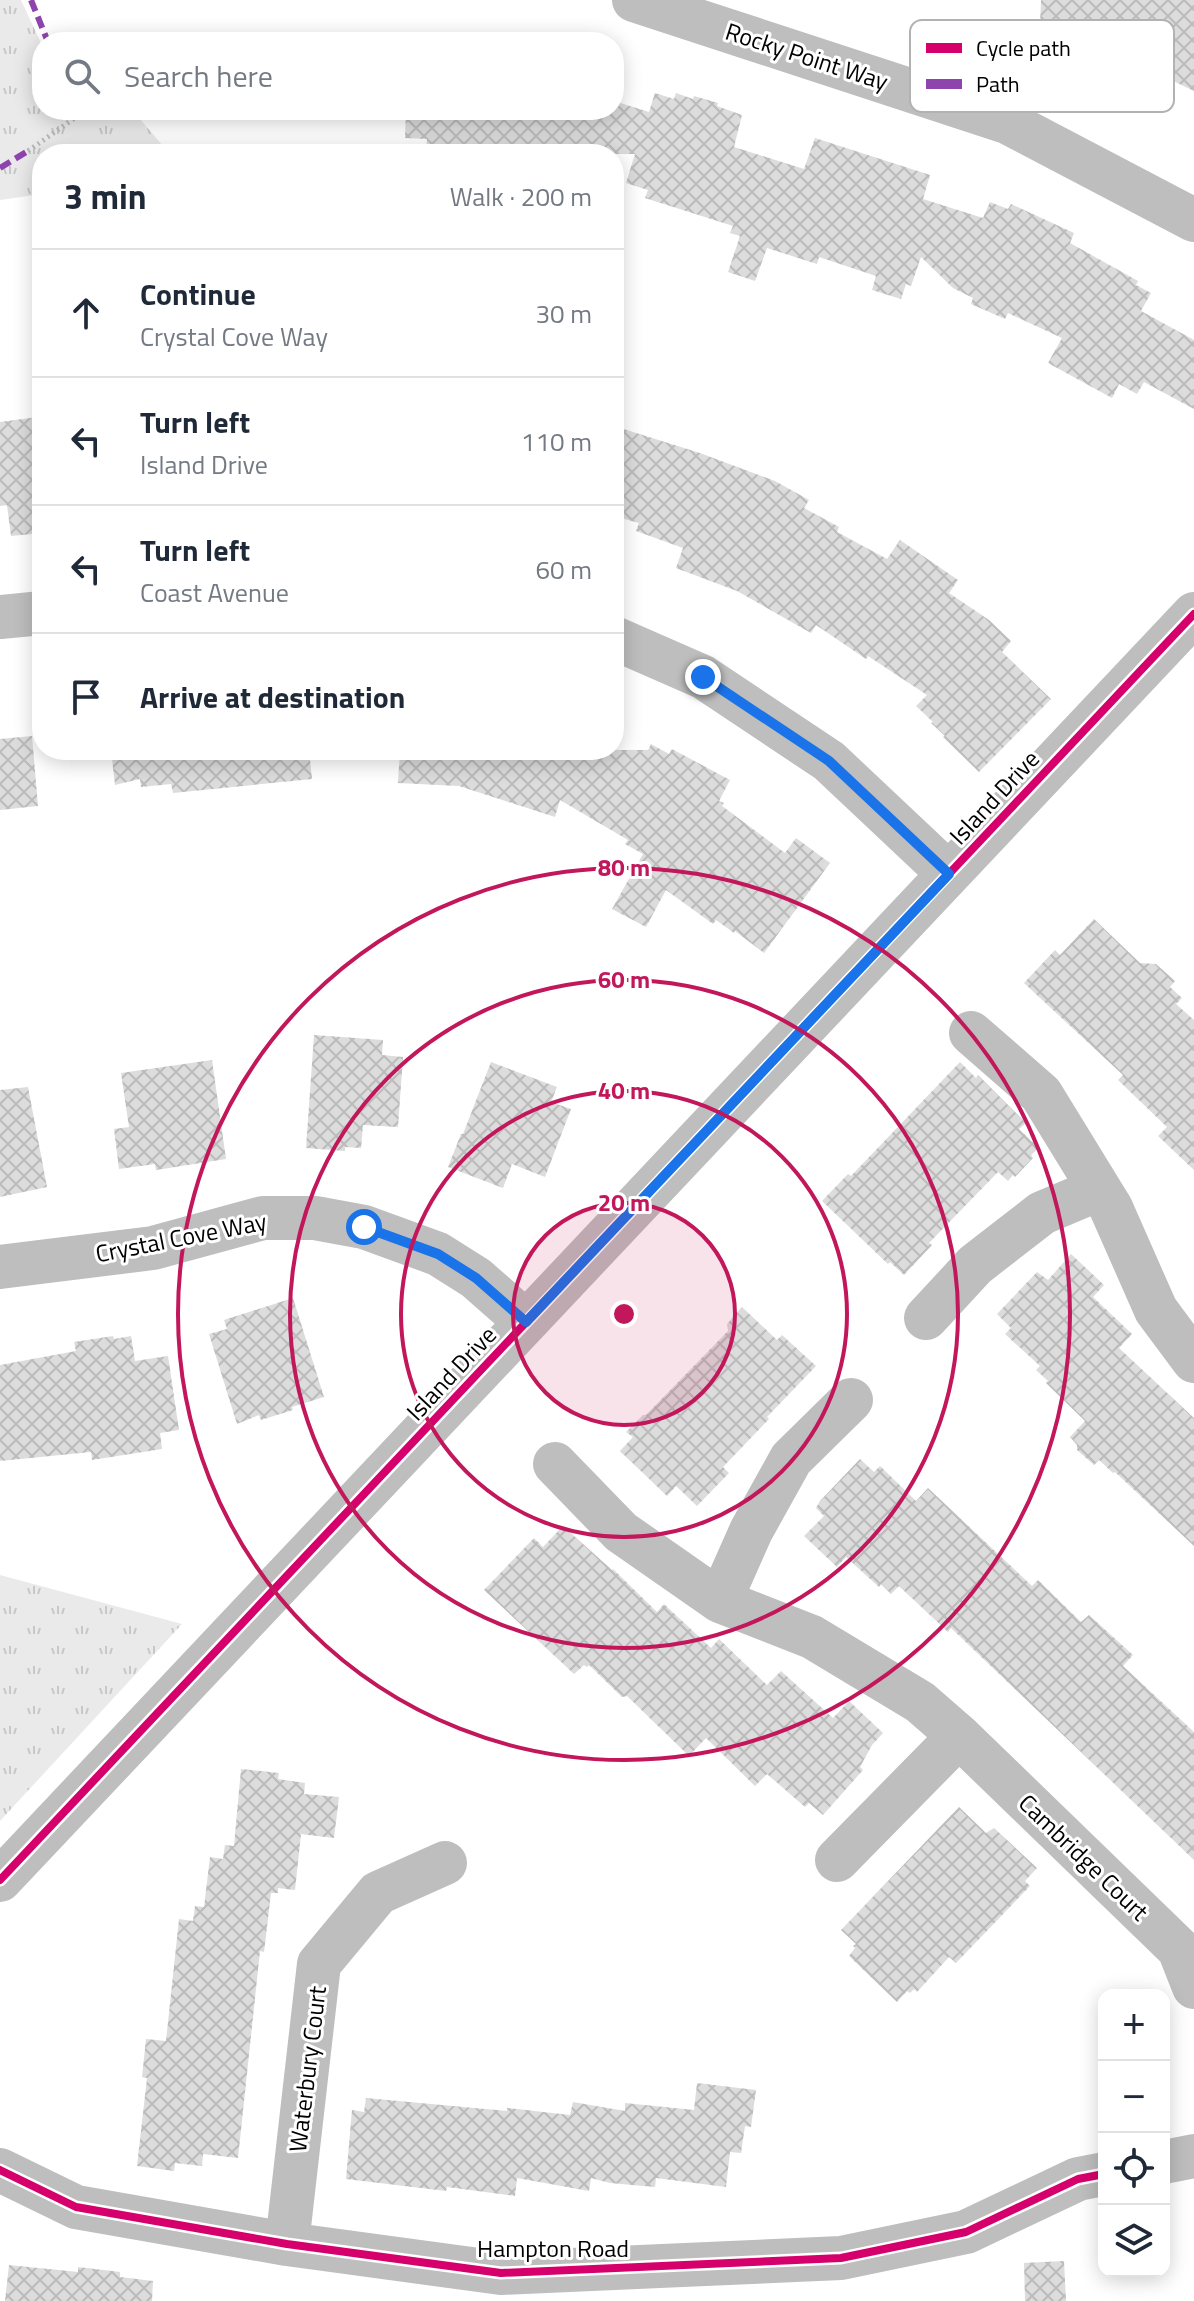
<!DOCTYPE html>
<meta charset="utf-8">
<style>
body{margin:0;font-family:"Titillium Web",sans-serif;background:#f6f6f7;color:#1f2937}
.controls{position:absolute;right:24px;bottom:24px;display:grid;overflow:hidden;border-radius:16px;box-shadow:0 4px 20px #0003}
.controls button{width:72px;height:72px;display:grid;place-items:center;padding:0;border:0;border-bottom:2px solid #e0e1e3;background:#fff;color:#1f2937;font:40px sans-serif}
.stop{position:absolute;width:24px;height:24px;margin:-18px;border:6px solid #1a73e8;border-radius:50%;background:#fff}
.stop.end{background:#1a73e8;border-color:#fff;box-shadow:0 2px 8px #0008}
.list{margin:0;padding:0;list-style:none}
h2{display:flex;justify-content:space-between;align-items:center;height:104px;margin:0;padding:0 32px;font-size:34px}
h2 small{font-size:26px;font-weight:400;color:#747a83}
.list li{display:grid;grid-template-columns:52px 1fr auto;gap:24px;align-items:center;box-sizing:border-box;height:128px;padding:0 32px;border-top:2px solid #e0e1e3}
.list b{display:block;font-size:30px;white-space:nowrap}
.list p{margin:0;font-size:26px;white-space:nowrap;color:#747a83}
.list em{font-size:26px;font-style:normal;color:#747a83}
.icon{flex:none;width:44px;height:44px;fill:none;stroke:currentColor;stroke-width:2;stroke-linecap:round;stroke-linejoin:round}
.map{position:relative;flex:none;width:1194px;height:2301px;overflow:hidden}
.search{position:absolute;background:#fff;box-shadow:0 4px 20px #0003;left:32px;top:32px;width:592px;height:88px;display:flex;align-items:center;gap:20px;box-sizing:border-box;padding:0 28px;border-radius:32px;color:#747a83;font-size:30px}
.panel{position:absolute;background:#fff;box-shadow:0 4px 20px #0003;left:32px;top:144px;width:592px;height:616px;border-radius:32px}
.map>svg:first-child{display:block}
.grass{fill:url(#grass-tufts)}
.building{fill:url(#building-cross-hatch)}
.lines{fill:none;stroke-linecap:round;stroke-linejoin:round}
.path{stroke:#b8b8b8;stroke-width:5;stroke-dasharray:2 4;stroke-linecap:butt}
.minor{stroke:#bebebe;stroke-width:44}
.quiet{stroke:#8e44ad;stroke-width:6;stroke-dasharray:12 6;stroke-linecap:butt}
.cycleway-casing{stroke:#fff;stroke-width:13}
.cycleway{stroke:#d6006c;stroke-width:8}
.route{stroke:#1a73e8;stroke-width:10}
.ring{fill:none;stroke:#c2185b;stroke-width:4}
.labels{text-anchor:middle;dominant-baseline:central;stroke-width:6;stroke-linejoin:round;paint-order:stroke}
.street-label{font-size:24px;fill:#000;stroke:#fff}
.key{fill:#fff;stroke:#b2b2b2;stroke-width:2}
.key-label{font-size:22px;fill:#000}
.centre{fill:#c2185b;stroke:#fff;stroke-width:4}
.ring-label{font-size:24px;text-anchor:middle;font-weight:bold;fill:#c2185b;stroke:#fff;stroke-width:6;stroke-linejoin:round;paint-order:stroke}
</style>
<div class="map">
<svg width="1194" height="2301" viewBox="0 0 1194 2301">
<defs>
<pattern id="grass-tufts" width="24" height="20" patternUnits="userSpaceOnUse" patternTransform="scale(2)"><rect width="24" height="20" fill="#eaeaea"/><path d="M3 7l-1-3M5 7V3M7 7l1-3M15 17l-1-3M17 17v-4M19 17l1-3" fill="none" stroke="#c7c7c7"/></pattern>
<pattern id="building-cross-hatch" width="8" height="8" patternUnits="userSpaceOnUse" patternTransform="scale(2)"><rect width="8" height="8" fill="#dcdcdc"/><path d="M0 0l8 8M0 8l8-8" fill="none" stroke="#bbb"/></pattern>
</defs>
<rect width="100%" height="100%" fill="#fff"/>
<path class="grass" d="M0 0H21L42 45V110H132L170 154H42V194L0 200Z
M0 1575 182 1624 0 1821Z"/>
<path class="building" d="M1041 0H1194V91L1167 78 1157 97 1092 65 1039 48Z
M655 93 674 99 676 93 693 99 694 96 718 103 717 106 742 115 734 147 804 169 815 138 930 175 923 199 983 218 990 202 1008 209 1011 204 1074 233 1070 243 1138 281 1136 285 1151 293 1141 311 1194 340V409L1144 382 1137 394 1119 384 1112 398 1048 363 1062 338 1008 313 1005 319 971 304 973 298 953 288 921 257 911 286 906 284 901 299 872 290 876 276 819 257 817 264 767 248 755 281 728 272 740 236 730 233 733 226 645 198 648 190 626 183 635 154H515L516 151 426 148 427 139 405 138 406 110H614V101L649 112Z
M38 417 42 450V533L11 536 7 505 0 506V422Z
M614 426 700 453 775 481 809 500 804 508 839 527 837 532 887 559 900 540 958 580 949 593 989 620 1011 641 1002 652 1051 699 979 772 943 737 945 736 931 723 933 722 916 706 927 695 868 656 866 659 816 625 811 633 737 591 676 568 683 548 636 531 639 523 614 516Z
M32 736 38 806 0 810V739Z
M651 744 669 754 672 749 730 780 719 801 724 803 722 806 785 853 796 838 830 863 764 953 735 931 734 933 716 920 713 924 666 890 646 927 612 909 643 854 625 844 628 840 560 800 555 817 459 786 398 783 400 750H648Z
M111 750H309L312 779 173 793 171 784 141 787 140 779 115 785Z
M1094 919 1140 963 1156 964 1175 981 1170 987 1182 998 1176 1004 1194 1020V1170L1158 1136 1167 1127 1118 1080 1123 1075 1024 983 1055 950 1060 955Z
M314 1035 383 1040 382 1055 403 1057 398 1127 363 1125 361 1148 345 1147V1151L306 1148Z
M212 1060 226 1159 156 1170 155 1164 119 1169 114 1129 129 1127 121 1073Z
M491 1062 557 1087 551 1102 571 1109 545 1177 512 1164 503 1188 448 1167 461 1134H463Z
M960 1062 976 1078 978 1075 1026 1123 1019 1129 1039 1148 1031 1155 1033 1158 1015 1177 1013 1175 1008 1181 998 1172 929 1243 932 1245 904 1275 890 1262 888 1264 822 1201 848 1174 851 1176Z
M28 1087 47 1187 0 1197V1090Z
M1071 1254 1104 1285 1093 1297 1132 1334 1119 1348 1194 1418V1546L1115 1472 1113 1473 1099 1460 1094 1465 1077 1450V1445L1070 1437 1085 1421 1046 1383 1048 1381 1036 1370 1040 1366 1005 1334 1011 1328 997 1314 1037 1272 1048 1280Z
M293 1298 324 1397 292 1407 293 1410 261 1420 259 1415 237 1424 209 1334 227 1329 224 1320Z
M742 1307 777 1340 782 1335 816 1366 767 1417 769 1419 723 1467 729 1473 697 1506 676 1486 667 1496 620 1451 633 1437 626 1432 643 1415H646L728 1331 727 1324Z
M113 1336 114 1339 131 1336 135 1361 168 1356 179 1430 160 1433 162 1449 92 1460 91 1452 0 1461V1365L76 1351 74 1342Z
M860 1459 874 1472 880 1466 916 1501 928 1488 1032 1586 1038 1580 1081 1622 1089 1615 1133 1655 1123 1666 1194 1732V1860L951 1628 948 1632 899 1586 891 1594 881 1584 879 1587 846 1557 837 1567 804 1536 824 1516 816 1508 820 1501Z
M563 1526 612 1570 613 1569 657 1612 664 1604 711 1648 719 1639 767 1685 781 1671 833 1718 849 1701 883 1733 872 1745 860 1767 863 1770 823 1815 809 1803 805 1807 767 1774 755 1786 706 1738 689 1756 627 1696 622 1697 589 1665 587 1667 584 1665 574 1674 484 1590 534 1538 543 1547Z
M241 1769 279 1773 278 1779 305 1783 304 1794 339 1797 334 1838 301 1834 295 1890 278 1888V1893H271L264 1952 260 1951 238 2158 203 2154 202 2166 175 2163 174 2171 137 2166 147 2078 142 2077 146 2039 166 2041 179 1919 193 1921 195 1906 204 1907 210 1857 223 1859 225 1845 234 1846Z
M959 1807 986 1833 994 1828 1037 1868 1025 1881 1030 1886 956 1963 949 1957 917 1992 914 1989 910 1993 907 1991 897 2002 849 1956 855 1948 853 1946 856 1944 841 1930Z
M697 2083 756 2090 751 2127 745 2126 741 2153 730 2152 726 2187 656 2178 655 2187 610 2183 591 2178 589 2191 517 2178 515 2196 447 2187 446 2191 346 2179 352 2110 364 2112 366 2098 507 2111V2108L570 2115 573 2102 625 2111V2103L694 2110Z
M1064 2261 1066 2301H1025L1024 2263Z
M9 2265 78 2272V2267L120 2272V2277L153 2281 152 2301H5Z"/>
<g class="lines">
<path class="path" d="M28 151 86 110"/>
<path class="minor" d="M634 0 1007 122 1194 220
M0 617 42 613
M614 638 703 677 829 761 949 874
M971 1033 1041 1094 1111 1208 1156 1310 1194 1361
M0 1267 153 1248 263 1218H315L364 1227 438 1254 476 1278 526 1322
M926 1318 975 1265 1042 1213 1099 1189
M555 1464 621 1532 720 1601 812 1637 920 1702 959 1736 1179 1949 1194 1987
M720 1601 751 1531 791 1459 851 1400
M837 1860 959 1736
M0 1880 1194 614
M1164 2162 1194 2156
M0 2170 76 2207 287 2244 501 2273 841 2258 966 2232 1078 2179 1104 2174
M287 2244 319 1964 378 1893 445 1863"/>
<path class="quiet" d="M31 0 48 42
M0 168 28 151"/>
<defs>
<path id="cycleway" d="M0 1880 1194 614
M0 2170 76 2207 287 2244 501 2273 841 2258 966 2232 1078 2179 1104 2174"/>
</defs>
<use href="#cycleway" class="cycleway-casing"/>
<use href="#cycleway" class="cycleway"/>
</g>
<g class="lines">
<path class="route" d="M364 1227 438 1254 476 1278 526 1322 949 874 829 761 703 677"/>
</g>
<circle cx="624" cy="1314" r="111" fill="#c2185b" fill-opacity=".12"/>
<g class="ring">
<circle cx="624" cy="1314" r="111"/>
<circle cx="624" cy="1314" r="223"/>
<circle cx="624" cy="1314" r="334"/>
<circle cx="624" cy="1314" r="446"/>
</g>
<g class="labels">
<g class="street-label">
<text transform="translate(807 56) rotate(18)">Rocky Point Way</text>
<text transform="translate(994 797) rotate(-47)">Island Drive</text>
<text transform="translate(181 1237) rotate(-11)">Crystal Cove Way</text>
<text transform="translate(451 1373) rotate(-47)">Island Drive</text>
<text transform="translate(1084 1857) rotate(44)">Cambridge Court</text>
<text transform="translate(307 2069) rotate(-83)">Waterbury Court</text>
<text x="553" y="2248">Hampton Road</text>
</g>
</g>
<rect x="910" y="20" width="264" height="92" rx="12" class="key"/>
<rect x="926" y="43" width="36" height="10" fill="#d6006c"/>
<rect x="926" y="79" width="36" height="10" fill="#8e44ad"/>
<g class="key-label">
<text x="976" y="56">Cycle path</text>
<text x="976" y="92">Path</text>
</g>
<circle cx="624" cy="1314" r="12" class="centre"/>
<g class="ring-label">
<text x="624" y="876">80 m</text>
<text x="624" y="988">60 m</text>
<text x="624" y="1099">40 m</text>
<text x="624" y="1211">20 m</text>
</g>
</svg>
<div class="controls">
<button>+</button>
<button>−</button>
<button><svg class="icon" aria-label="locate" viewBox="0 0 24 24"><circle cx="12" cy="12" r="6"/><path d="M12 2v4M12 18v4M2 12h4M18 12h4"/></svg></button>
<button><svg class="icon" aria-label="layers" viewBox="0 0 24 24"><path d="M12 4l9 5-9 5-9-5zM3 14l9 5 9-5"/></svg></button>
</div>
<div class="stop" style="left:364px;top:1227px"></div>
<div class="stop end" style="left:703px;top:677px"></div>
<div class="search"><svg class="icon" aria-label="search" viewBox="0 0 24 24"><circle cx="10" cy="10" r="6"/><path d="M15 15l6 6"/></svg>Search here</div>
<section class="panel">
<h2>3 min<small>Walk · 200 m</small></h2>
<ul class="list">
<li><svg class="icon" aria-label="ahead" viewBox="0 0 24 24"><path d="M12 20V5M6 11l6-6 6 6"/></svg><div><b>Continue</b><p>Crystal Cove Way</p></div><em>30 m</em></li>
<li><svg class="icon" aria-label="left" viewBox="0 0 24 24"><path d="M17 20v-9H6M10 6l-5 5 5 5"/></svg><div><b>Turn left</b><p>Island Drive</p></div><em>110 m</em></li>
<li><svg class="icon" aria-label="left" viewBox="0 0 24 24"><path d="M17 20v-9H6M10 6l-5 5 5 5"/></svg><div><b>Turn left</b><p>Coast Avenue</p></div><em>60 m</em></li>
<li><svg class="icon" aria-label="arrive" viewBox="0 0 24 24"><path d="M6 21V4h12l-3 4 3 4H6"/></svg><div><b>Arrive at destination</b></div></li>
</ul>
</section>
</div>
